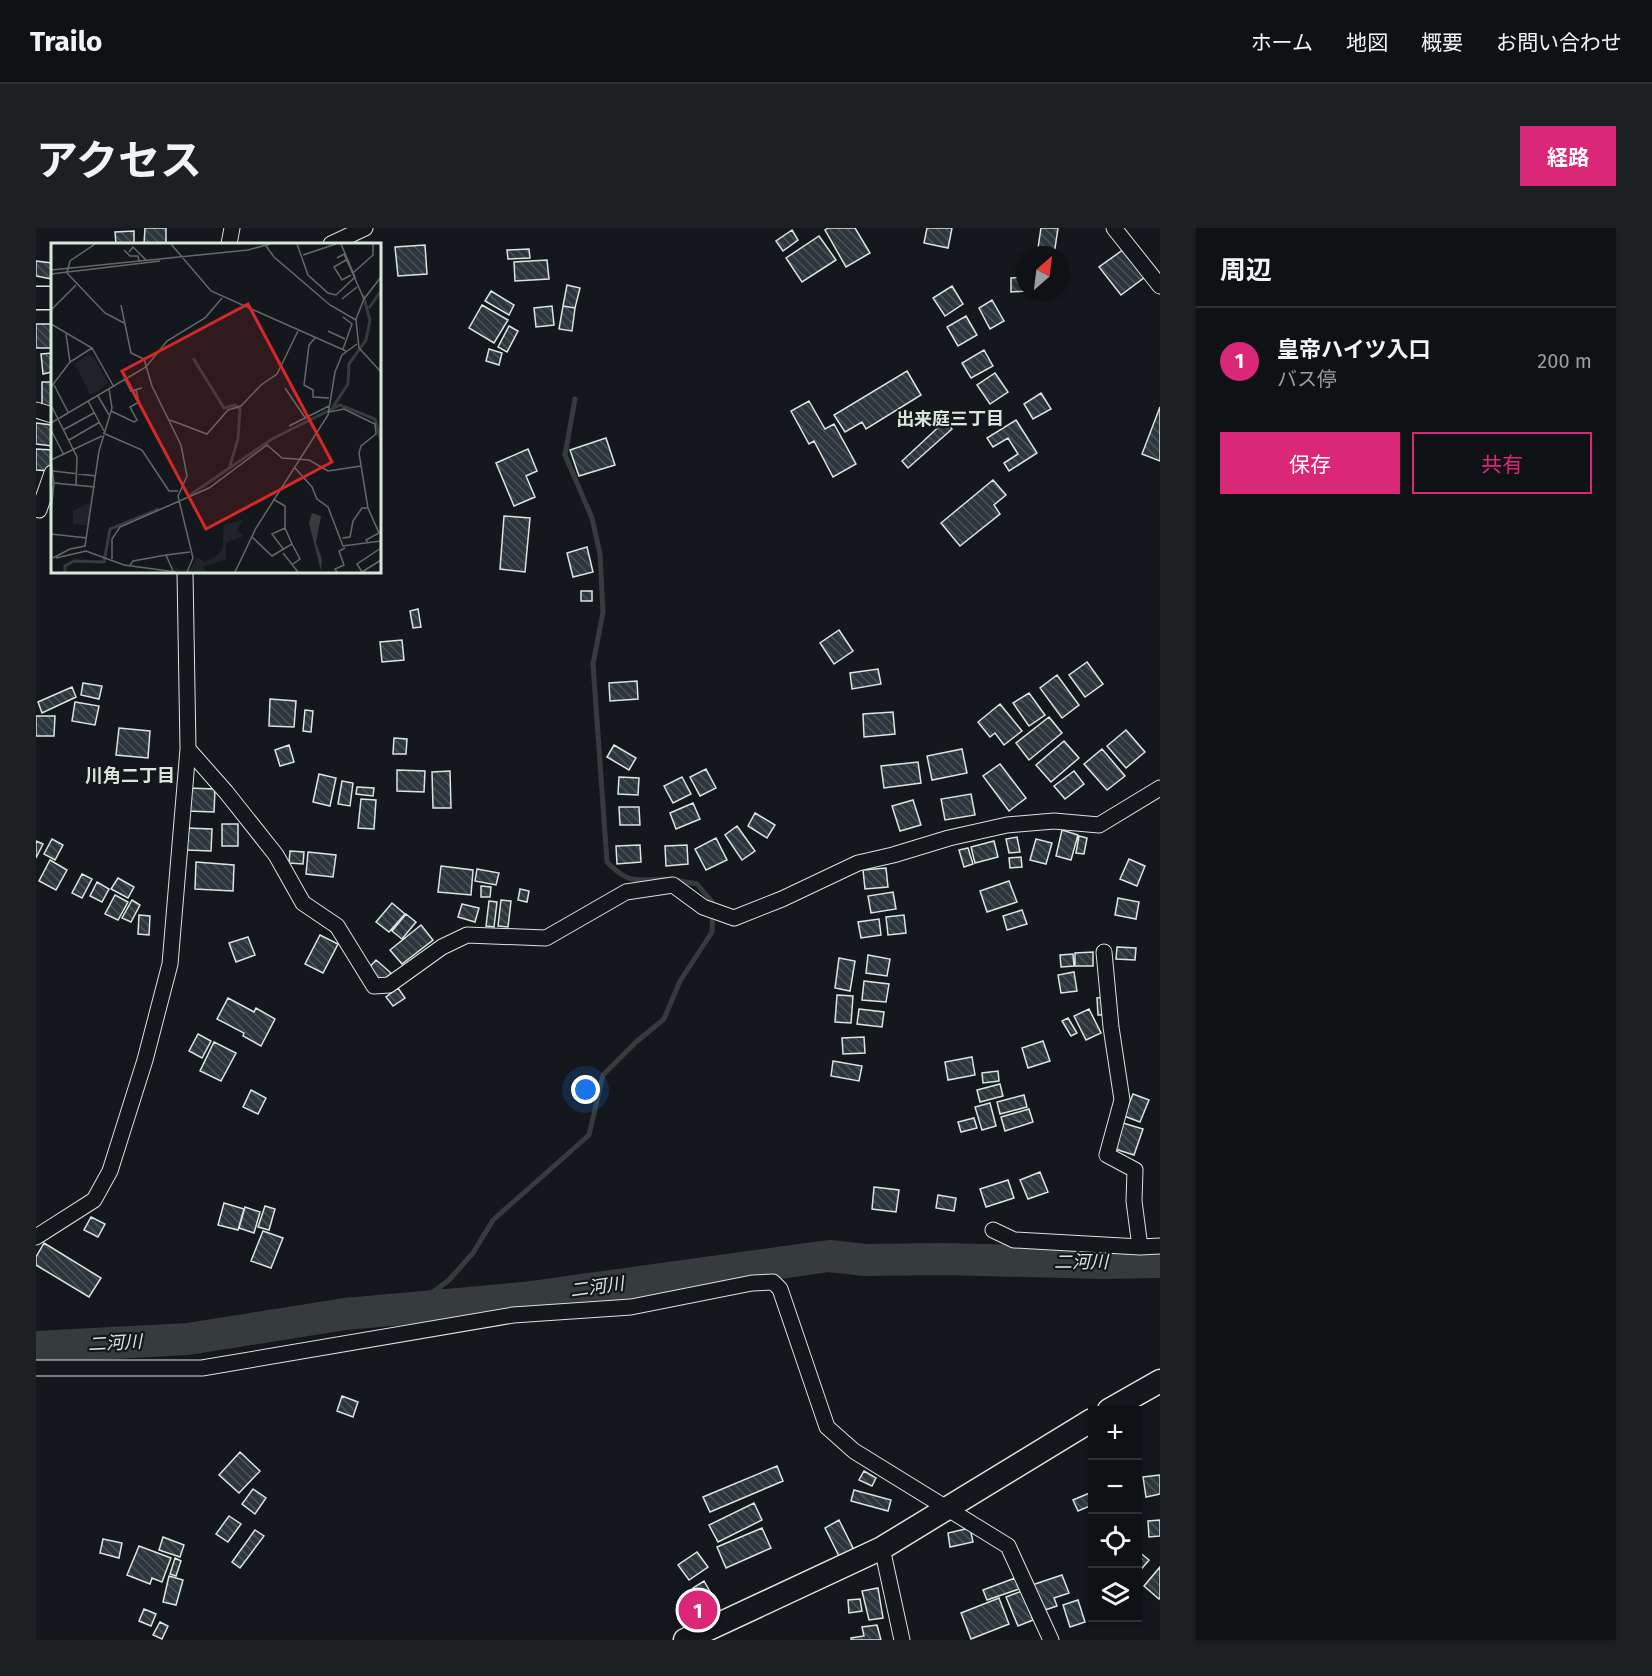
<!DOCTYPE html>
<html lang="ja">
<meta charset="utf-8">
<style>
body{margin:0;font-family:"Fira Sans","Noto Sans JP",sans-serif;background:#1d2022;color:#f1f3f6}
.controls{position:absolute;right:18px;bottom:18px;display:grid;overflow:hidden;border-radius:0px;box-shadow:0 2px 4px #0004}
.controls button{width:54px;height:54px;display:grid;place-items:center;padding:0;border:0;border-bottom:2px solid #2f3234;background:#0f1215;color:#f1f3f6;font:30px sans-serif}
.compass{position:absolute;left:980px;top:18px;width:54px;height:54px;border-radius:50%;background:#0f1215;box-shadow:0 2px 4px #0004;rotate:28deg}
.you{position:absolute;left:550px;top:862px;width:21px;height:21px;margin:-15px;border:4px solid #fff;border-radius:50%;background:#1a73e8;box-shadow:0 0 0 9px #1a73e833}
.badge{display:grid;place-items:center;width:39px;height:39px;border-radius:50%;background:#db2777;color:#fff;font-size:20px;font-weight:700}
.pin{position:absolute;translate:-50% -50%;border:3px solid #fff;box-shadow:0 2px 6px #0006}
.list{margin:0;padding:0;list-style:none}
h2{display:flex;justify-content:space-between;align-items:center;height:78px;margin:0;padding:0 24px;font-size:26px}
h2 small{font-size:20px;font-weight:400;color:#9b9ea0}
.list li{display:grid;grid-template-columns:39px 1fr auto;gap:18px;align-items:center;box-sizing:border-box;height:108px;padding:0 24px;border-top:2px solid #2f3234}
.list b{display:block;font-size:22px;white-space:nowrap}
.list p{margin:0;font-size:20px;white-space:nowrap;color:#9b9ea0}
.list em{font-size:20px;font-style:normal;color:#9b9ea0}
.actions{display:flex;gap:12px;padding:18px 24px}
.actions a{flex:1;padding:14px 0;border:2px solid #db2777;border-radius:0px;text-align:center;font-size:21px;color:#db2777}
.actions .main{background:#db2777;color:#fff}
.icon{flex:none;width:33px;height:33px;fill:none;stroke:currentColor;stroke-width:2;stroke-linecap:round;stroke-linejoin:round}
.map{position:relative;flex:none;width:1124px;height:1412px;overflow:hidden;border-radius:0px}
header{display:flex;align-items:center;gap:36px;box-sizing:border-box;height:84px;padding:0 30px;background:#0f1215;border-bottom:2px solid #2f3234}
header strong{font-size:28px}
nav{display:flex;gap:33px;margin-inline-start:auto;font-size:21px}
.intro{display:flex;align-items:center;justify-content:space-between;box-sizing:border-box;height:144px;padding:0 36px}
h1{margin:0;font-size:42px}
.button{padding:15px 27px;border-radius:0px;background:#db2777;color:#fff;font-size:21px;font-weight:700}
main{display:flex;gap:36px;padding:0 36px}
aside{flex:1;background:#0f1215;border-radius:0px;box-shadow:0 2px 4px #0004}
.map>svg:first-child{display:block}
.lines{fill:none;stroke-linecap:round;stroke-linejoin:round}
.stream{stroke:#363b3e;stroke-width:5}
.river{stroke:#363b3e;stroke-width:32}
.building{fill:url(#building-back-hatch);stroke:#d8e6dc;stroke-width:1.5}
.street-casing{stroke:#d8e6dc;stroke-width:17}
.secondary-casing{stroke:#d8e6dc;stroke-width:25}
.street{stroke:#14181c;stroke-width:15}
.secondary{stroke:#14181c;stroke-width:22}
.labels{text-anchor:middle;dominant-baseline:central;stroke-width:4.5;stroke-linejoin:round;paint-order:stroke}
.neighbourhood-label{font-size:18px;font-weight:bold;fill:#d8e6dc;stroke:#14181c}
.water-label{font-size:18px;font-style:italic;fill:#d8e6dc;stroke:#14181c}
.inset-river{fill:none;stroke:#363b3e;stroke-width:3}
.inset-road{fill:none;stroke:#626a69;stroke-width:1.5}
.view{fill:#d62828;fill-opacity:0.15;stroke:#d62828;stroke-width:3}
.inset-edge{fill:none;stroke:#d8e6dc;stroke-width:3}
</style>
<header>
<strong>Trailo</strong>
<nav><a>ホーム</a><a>地図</a><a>概要</a><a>お問い合わせ</a></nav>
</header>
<div class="intro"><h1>アクセス</h1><a class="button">経路</a></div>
<main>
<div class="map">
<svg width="1124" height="1412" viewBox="0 0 1124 1412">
<defs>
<pattern id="building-back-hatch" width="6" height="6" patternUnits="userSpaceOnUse" patternTransform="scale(1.5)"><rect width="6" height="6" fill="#2c363c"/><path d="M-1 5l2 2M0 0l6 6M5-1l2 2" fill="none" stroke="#4a5358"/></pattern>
</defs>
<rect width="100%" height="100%" fill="#14181c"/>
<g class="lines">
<path class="stream" d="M539 171 529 227 556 290 564 326 567 384 557 436 571 634C592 656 600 652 629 651
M377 1079 413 1052 437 1025 457 992 553 907 567 847 600 814 628 791 644 753 676 704 677 675 661 656 638 652"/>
<path class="river" d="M0 1119 152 1111 309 1086 488 1070 793 1028 830 1032 906 1031 1068 1035 1124 1034"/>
</g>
<path class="building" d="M109 0H130V16H108Z
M792 0H819L834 25 810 39 789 2Z
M891 0H916L912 20 888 15Z
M1005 0H1022L1018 27H1001Z
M756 2 762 12 747 23 740 13Z
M98 3V16H80L79 4Z
M783 8 800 32 766 54 750 30Z
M389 17 391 46 362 48 359 19Z
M493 21 494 30 472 31 471 22Z
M1088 21 1109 49 1085 67 1063 39Z
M511 32 513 51 479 53 478 34Z
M0 33 16 35V51L0 48Z
M989 49V63H991L975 64V50Z
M531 57 544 60 539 80 527 78Z
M916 58 927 76 909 88 897 70Z
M455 63 478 77 473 87 449 73Z
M956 72 968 93 954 101 943 80Z
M446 77 472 92 458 115 433 100Z
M516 78 518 97 500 99 498 80Z
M527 78 539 80 536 103 523 101Z
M930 88 941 107 922 118 911 99Z
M0 96H15L16 120H0Z
M473 98 482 103 471 124 462 119Z
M453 121 466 125 463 137 450 133Z
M948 122 957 138 935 150 926 135Z
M16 125V144L7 146 5 126Z
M871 143 885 167 830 201 826 194 809 204 798 187Z
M959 145 972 164 954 176 941 157Z
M6 154H16V179H6Z
M1005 165 1015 181 997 191 988 176Z
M773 173 789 201 798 196 820 236 797 249 778 213 773 216 755 183Z
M1124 179V233L1106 226Z
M980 192 1001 225 973 243 968 235 982 226 972 210 957 219 951 210Z
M909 193 916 201 872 240 866 233Z
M0 195 16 197V218L0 216Z
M570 210 579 237 543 248 534 222Z
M0 221 16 222 15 243 0 242Z
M492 221 501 243 490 248 499 269 478 278 460 235Z
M957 252 970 267 958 277 964 286 924 318 905 295Z
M468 288 494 290 489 344 464 341Z
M551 319 557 344 537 349 531 325Z
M545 363H556V373H545Z
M382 381 385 399 377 400 374 383Z
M803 402 817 423 798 436 784 415Z
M366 412 368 432 346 434 344 414Z
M1051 434 1067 456 1049 469 1033 447Z
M842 441 845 456 816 461 814 445Z
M1021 447 1043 477 1026 490 1004 460Z
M601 453 602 471 574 473 573 455Z
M47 455 66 458 63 471 45 467Z
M36 459 40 469 6 485 2 474Z
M993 465 1009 487 993 498 977 475Z
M234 471 260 473 258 499 233 498Z
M39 474 63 478 59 497 36 493Z
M964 476 986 503 968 517 959 505 954 509 942 494Z
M269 482 277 483 275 504 267 503Z
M857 484 859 506 828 509 827 486Z
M0 488H19L18 508H0Z
M1013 489 1026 505 993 532 980 515Z
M83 500 114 503 112 530 80 527Z
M1090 502 1109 524 1090 540 1071 518Z
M358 510 371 511 370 526H357Z
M1028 513 1043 530 1015 554 1000 537Z
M253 517 258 534 244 538 239 522Z
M578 517 600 530 593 542 571 529Z
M926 521 931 545 896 552 891 528Z
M1066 521 1089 548 1071 562 1048 536Z
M882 534 885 555 848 560 845 538Z
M964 536 990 570 973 583 947 548Z
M670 541 680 560 664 568 654 549Z
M361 542 389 543 388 564 361 563Z
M414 543 415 580H397L396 544Z
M1038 543 1048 556 1029 571 1018 558Z
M283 546 300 550 294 578 277 574Z
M583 549 603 550 602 567 582 566Z
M646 549 655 566 637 575 628 558Z
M306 553 317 555 314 578 302 576Z
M321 559 338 560 337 568 320 566Z
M152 560 179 561 178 584 151 583Z
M935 566 939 587 909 592 905 571Z
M325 571 340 572 338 601 322 600Z
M877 572 885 597 864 603 856 578Z
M657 575 664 591 640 601 634 585Z
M583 579H603L604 597H584Z
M719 585 739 597 731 610 712 598Z
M186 596H202V618H186Z
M701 598 719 623 706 632 689 607Z
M151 600 176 601 175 623 151 622Z
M1026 602 1042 607 1035 632 1020 628Z
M1043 608 1051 610 1048 626 1040 625Z
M981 609 984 624 973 625 970 611Z
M680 610 691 632 670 642 659 621Z
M16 611 27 617 19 632 8 626Z
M1000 611 1016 615 1010 636 994 632Z
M0 613 7 616 0 630Z
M958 613 962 629 939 635 935 619Z
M604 617 605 634 581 636 580 618Z
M651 617 652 636 630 638 629 618Z
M932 620 937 636 928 639 923 622Z
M254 623 268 624 267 636 253 635Z
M272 624 300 627 297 649 270 646Z
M985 629 986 639 974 640 973 630Z
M1093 631 1109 638 1101 658 1084 651Z
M14 632 31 642 20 662 3 653Z
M160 634 198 637 197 663 159 661Z
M405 638 437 642 435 667 402 664Z
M850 640 852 659 829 661 827 642Z
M441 641 463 645 460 657 439 653Z
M46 646 56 651 46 670 36 665Z
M82 650 98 659 92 670 75 661Z
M973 653 981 674 951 684 944 663Z
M61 654 73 661 66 674 54 668Z
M445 658 455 659 454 669H445Z
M484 661 493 663 491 674 482 672Z
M857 664 860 681 835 685 832 668Z
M79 667 92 674 82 692 69 686Z
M1082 670 1103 674 1100 691 1079 687Z
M96 672 104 677 95 694 86 690Z
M465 672 475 673 472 699 462 698Z
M453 673 461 674 458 699 450 698Z
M356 675 369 686 353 704 340 694Z
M426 676 443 680 439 694 422 689Z
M986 682 991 696 971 702 967 688Z
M370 686 380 694 366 711 356 703Z
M103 687 114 688 113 707 102 706Z
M868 687 870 705 852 707 850 689Z
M843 691 845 707 825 710 822 694Z
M385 697 397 712 366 736 354 722Z
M284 707 302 716 287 745 269 736Z
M212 709 219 727 200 734 193 715Z
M1081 719 1100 720 1099 732 1080 731Z
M1057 724V738H1039V725Z
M1037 726 1038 738 1025 739 1024 727Z
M832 727 854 731 851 748 830 745Z
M803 730 819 733 814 763 799 760Z
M340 732 355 745 345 756 331 742Z
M1038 744 1041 763 1025 765 1022 747Z
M828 753 853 756 850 774 826 772Z
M362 760 369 770 357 778 350 769Z
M801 767 817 768 815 795 799 794Z
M1069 769 1070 787H1062L1061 770Z
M192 770 218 784 220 780 239 791 225 818 207 808 208 805 181 791Z
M823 781 848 784 846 799 821 796Z
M1053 781 1065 805 1050 812 1038 788Z
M1032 790 1041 805 1035 808 1026 793Z
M162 806 175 813 166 830 153 823Z
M828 809 829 825 807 826 806 810Z
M1007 813 1014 833 992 840 986 820Z
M178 814 200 825 185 853 164 843Z
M936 829 939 847 912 852 909 834Z
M797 833 826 838 823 853 795 848Z
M962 843 963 853 947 855 946 845Z
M964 856 967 868 944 874 941 862Z
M215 862 230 870 222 886 207 879Z
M1097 866 1113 872 1104 894 1088 888Z
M988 867 991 879 964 886 961 874Z
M954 875 960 898 946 902 939 879Z
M993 881 997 894 969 903 965 889Z
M938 890 941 900 925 904 922 894Z
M1087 895 1107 901 1098 927 1079 921Z
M1004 944 1012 964 992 971 984 952Z
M972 952 978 970 950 979 944 961Z
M838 959 863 962 860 984 836 981Z
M902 967 920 970 918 983 900 980Z
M188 975 208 981 202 1002 182 997Z
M229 978 239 981 233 1002 222 999Z
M209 979 224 984 218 1005 203 1000Z
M55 989 69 996 62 1009 48 1002Z
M227 1003 247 1010 235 1040 215 1033Z
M8 1015 65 1050 53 1069 0 1037V1029Z
M306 1168 322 1174 317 1189 301 1183Z
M204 1224 224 1243 203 1265 183 1247Z
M741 1238 747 1253 674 1284 667 1269Z
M828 1243 840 1250 836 1258 823 1252Z
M1124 1247V1266L1110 1269 1107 1249Z
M1102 1255 1104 1277 1102 1278Z
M217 1261 230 1270 219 1286 206 1276Z
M818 1262 855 1272 852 1283 815 1273Z
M1056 1264V1277L1042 1283 1037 1272Z
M718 1275 726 1292 682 1314 673 1297Z
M193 1288 205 1296 192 1314 180 1306Z
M803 1292 818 1322 804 1330 789 1300Z
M1124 1292V1308L1113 1309 1112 1293Z
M726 1300 735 1320 690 1340 681 1319Z
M934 1300 937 1314 914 1319 912 1305Z
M219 1302 228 1308 204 1340 196 1334Z
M127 1309 148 1317 144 1329 123 1322Z
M67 1311 86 1315 83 1330 64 1325Z
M103 1318 135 1330 126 1354 116 1350 114 1356 91 1347Z
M1102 1323 1113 1332 1102 1345Z
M661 1324 672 1339 653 1352 642 1337Z
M139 1330 145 1333 140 1348 134 1346Z
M1124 1339V1369L1123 1371 1108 1358Z
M1026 1347 1033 1365 1018 1370 1021 1378 1006 1383 996 1357Z
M133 1348 147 1352 140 1377 127 1374Z
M979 1350 983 1361 951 1372 947 1362Z
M668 1353 680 1374 669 1380 657 1360Z
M842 1360 847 1390 833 1392 826 1363Z
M986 1363 997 1392 982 1398 970 1369Z
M963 1370 973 1396 935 1411 925 1385Z
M824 1371 826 1383 813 1385 812 1372Z
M1042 1372 1049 1394 1034 1399 1027 1377Z
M108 1381 120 1386 115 1398 103 1393Z
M124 1394 132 1398 126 1411 117 1407Z
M841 1397 845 1412H815V1410L828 1408 826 1399Z"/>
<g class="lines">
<defs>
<path id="street" d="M1078 0 1124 58
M193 16 196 0
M295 16 329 0
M0 182 16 187
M0 281 3 282 16 245
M152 521 190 564 240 627 267 675 301 698 338 758 353 757 406 719 431 707 510 710 590 664 637 657 667 679 698 690 746 671 822 635 857 627 913 610 971 597 1018 593 1063 597 1124 560
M1068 724 1075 799 1086 872 1071 927 1099 942 1098 973 1104 1019
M957 1002 978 1012 1104 1019 1124 1018
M0 1009 58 972 74 943 109 832 134 736 152 521 149 344
M0 1140H166L477 1087 595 1079 716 1055 737 1054 744 1061 791 1199 818 1223 972 1318 1015 1412
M846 1320 866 1412"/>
<path id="secondary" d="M0 70H16
M1073 1182 1124 1153
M649 1412 846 1320 1056 1192"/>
</defs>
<use href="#street" class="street-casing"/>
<use href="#secondary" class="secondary-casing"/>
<use href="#street" class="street"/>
<use href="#secondary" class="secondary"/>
</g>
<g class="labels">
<g class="neighbourhood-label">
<text x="914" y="191">出来庭三丁目</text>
<text x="94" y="548">川角二丁目</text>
</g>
<g class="water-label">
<text x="1045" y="1034">二河川</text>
<text transform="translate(561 1059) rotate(-8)">二河川</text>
<text transform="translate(79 1115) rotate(-3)">二河川</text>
</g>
</g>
<g transform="translate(15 15)">
<rect width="330" height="330" fill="#14181c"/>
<path d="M36 261H40L38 283 22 281V268Z" fill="#202428"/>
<path d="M192 277 186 287 192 293 175 300V316L151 324 157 329H122L124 325 139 327 146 314 153 319 164 314 171 307 173 282Z" fill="#202428"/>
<path d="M37 112 43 114 57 140 43 151H39L24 121Z" fill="#202428"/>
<path d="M261 270 270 273 265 299 271 317 270 328 258 280Z" fill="#363b3e"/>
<path class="inset-river" d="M318 65 330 48M142 115 173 165 184 162 189 166 187 196 178 226M282 164 297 141 298 121 315 97 319 77 312 52M139 252 221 196 289 162 324 176 330 198M14 329V323L23 318 53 319 59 286 108 266"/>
<path class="inset-road" d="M44 1 19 18 16 30 54 70 73 80M120 1 160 48 295 108M246 1 257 32 277 50 285 52 304 34 290 1M215 3 223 14 279 62 305 77 308 105 330 129M73 7 79 13H87L88 18M78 9 82 4 95 17M252 12 285 1M286 15 293 11 313 56M295 17 283 24 291 37 300 32M0 27 197 7 219 1M302 30 322 12V1M0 31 109 18M291 56 306 44M70 62 80 110 93 116 101 143 130 202 136 233 127 253 142 315 136 329M0 67 25 42M305 76 313 56 330 34M0 81 41 105 63 144M277 88 294 96M15 91 19 119M264 95 258 102 253 142 262 147V154L278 155M292 106 301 81 292 74M74 136 80 148 91 145M3 142 17 169M0 144 19 119 41 105M234 145 255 176M47 153 58 172M37 158 53 188M0 162 26 214 25 242M60 168 83 179 86 177 79 164 88 159 85 147M278 169 293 166 324 181 325 191 310 203 308 210 317 265 328 290 315 297 317 300M119 177 156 191 177 167 190 163 210 142 226 131 247 88M0 180 95 124 116 98 154 75 171 55M238 183 278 163M0 187 13 212M12 187 43 170M52 190 91 207 118 248H127M18 197 49 179M0 217 51 193M0 218 3 240 0 269M244 225 261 244 266 256 277 264 292 303 330 298M2 228 45 233M3 240 44 244M0 291 36 295M201 294 221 313 241 301 234 285V263L222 256M291 295 299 294 302 278 311 265H317M241 301 249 316 242 321M233 307 221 291 234 285M232 310 247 329M115 312 139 309M2 315 19 306 34 303 48 208 61 165 58 146M5 315 35 308 73 322 125 329M61 316V296L69 284 158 245 216 202 231 215 258 217 277 228 310 223M79 322 82 318 115 312 122 328M184 329 205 285 277 172 284 129 291 112 306 101M286 329 284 326 293 322 288 308 294 305M311 329 306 321 330 305M311 329 330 317"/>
<path class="view" d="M197 61 281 219 155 286 71 128Z"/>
<rect width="330" height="330" class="inset-edge"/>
</g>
</svg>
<div class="controls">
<button>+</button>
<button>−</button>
<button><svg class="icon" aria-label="locate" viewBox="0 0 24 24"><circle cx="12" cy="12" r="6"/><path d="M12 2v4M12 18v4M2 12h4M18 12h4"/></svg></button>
<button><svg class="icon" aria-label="layers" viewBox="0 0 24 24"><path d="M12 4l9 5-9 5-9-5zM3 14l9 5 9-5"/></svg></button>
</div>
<svg class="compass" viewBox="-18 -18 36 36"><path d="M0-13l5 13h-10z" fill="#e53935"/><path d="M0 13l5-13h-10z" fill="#9b9ea0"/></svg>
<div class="you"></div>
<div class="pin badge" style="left:662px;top:1382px">1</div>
</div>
<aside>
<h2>周辺<small></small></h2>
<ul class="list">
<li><span class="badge">1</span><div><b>皇帝ハイツ入口</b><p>バス停</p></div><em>200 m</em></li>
</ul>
<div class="actions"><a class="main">保存</a><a>共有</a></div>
</aside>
</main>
